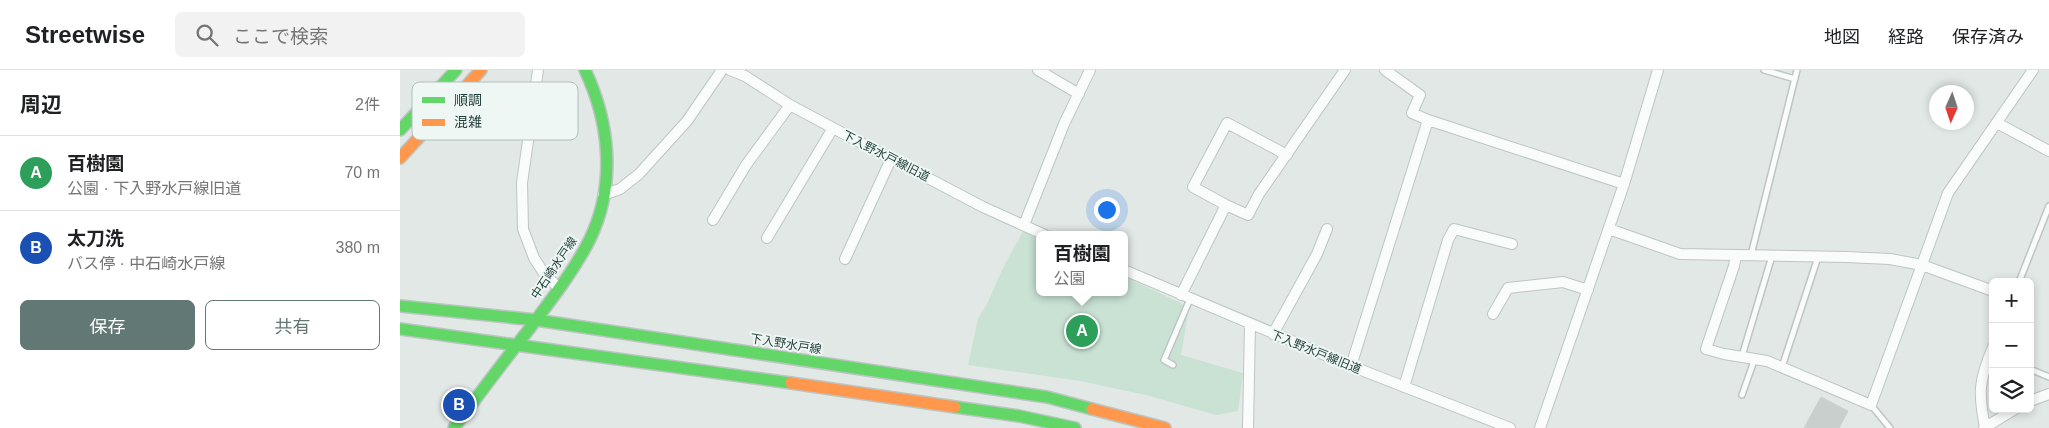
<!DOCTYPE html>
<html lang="ja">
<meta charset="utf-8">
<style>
body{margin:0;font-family:Arial,"Noto Sans JP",sans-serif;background:#f2f2f2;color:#202124}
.controls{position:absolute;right:15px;bottom:15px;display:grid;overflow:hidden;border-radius:8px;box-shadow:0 2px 8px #0003}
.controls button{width:45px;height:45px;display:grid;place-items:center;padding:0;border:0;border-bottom:1px solid #e0e0e0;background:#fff;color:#202124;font:25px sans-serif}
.compass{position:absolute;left:1529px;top:15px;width:45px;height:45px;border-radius:50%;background:#fff;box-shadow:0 2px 8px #0003;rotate:183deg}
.you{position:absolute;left:706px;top:139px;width:18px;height:18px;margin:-12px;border:4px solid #fff;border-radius:50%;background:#1a73e8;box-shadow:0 0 0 8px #1a73e833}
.badge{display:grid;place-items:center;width:32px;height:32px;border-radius:50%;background:#627875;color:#fff;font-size:16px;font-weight:700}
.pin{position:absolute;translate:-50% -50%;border:2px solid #fff;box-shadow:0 1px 5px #0006}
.popup{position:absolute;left:636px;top:161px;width:92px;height:65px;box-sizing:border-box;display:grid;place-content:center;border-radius:8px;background:#fff;filter:drop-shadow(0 1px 4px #0005);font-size:16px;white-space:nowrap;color:#757577}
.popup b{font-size:19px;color:#202124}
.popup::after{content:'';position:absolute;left:50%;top:100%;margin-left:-10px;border:10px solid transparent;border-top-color:#fff}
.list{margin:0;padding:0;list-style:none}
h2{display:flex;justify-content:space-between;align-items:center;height:65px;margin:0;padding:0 20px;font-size:21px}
h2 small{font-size:16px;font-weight:400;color:#757577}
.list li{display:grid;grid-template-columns:32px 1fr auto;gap:15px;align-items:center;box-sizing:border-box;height:75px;padding:0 20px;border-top:1px solid #e0e0e0}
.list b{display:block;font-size:19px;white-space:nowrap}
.list p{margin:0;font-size:16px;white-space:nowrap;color:#757577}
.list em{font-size:16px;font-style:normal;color:#757577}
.actions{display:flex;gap:10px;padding:15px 20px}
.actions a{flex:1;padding:11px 0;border:1px solid #627875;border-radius:8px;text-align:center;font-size:18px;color:#627875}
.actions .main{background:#627875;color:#fff}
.icon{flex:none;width:28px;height:28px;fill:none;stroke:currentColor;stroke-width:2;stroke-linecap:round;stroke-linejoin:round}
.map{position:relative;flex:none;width:1649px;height:358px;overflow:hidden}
header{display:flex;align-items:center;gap:30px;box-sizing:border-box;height:70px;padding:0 25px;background:#fff;border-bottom:1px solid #e0e0e0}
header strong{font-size:24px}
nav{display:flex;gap:28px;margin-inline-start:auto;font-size:18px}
.search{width:350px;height:45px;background:#f2f2f2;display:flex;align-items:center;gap:12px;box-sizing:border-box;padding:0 18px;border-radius:8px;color:#757577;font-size:19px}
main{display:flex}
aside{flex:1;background:#fff}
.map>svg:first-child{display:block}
.green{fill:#c9e2d4}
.building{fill:#c8cfcd;stroke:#cad1cf}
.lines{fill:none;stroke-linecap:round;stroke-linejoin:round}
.lane-casing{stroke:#bec5c3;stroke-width:8}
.street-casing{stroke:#bec5c3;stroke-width:12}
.fast-casing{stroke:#bdc5c3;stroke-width:14}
.slow-casing{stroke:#bdc5c3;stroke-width:14}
.lane{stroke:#fafcfb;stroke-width:5}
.street{stroke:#fafcfb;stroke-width:10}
.fast{stroke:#63d668;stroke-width:11}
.slow{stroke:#ff974d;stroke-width:11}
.labels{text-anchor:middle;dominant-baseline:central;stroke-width:4;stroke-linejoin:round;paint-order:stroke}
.street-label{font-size:12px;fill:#1e3c38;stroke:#eff7f4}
.key{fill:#eff7f4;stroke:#b0bfbc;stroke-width:1}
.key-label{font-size:14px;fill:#1e3c38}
</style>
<header>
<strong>Streetwise</strong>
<div class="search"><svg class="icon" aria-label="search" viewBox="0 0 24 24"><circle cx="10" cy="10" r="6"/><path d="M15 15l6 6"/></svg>ここで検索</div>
<nav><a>地図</a><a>経路</a><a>保存済み</a></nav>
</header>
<main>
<aside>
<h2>周辺<small>2件</small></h2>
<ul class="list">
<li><span class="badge" style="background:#2e9e5b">A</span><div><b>百樹園</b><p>公園 · 下入野水戸線旧道</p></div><em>70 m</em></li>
<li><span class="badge" style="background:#1a4fb4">B</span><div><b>太刀洗</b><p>バス停 · 中石崎水戸線</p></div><em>380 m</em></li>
</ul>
<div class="actions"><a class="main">保存</a><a>共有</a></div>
</aside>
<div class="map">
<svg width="1649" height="358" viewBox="0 0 1649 358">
<rect width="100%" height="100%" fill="#e1e8e6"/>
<path class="green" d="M623 161 639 168 640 222H724L725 207 789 237 781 285 843 303 838 341 816 345 746 325 680 311 568 295 578 249 587 234 602 200Z"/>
<path class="building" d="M1421 327 1448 341 1439 358H1404Z"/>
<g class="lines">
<defs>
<path id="lane" d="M1364 0 1395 9
M1351 185 1397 0
M1619 212 1649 136
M1342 286 1372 186
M773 295 764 290 790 229
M1382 297 1418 187
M1630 299 1649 307
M1342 325 1355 288
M1471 335 1490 358"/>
<path id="street" d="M138 0 122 113 123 159 134 188 145 205 159 218
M330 0 345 6 390 35 433 58 583 137 645 165
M638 0 679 24
M985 0 1020 25 1012 43 1028 50
M1597 53 1649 81
M203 125 220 119 239 104 287 51 322 0
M826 135 793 117 827 53 887 85
M313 150 346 95 390 35
M624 155 664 54 690 0
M1209 159 1280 184 1446 187 1490 189 1522 195 1593 221
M367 168 433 58
M1336 185 1334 196 1306 279 1324 284 1367 291 1471 335 1548 123 1633 0
M445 189 491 89
M724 200 951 296 1110 358
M781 225 826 135 848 145 859 124 945 0
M1093 244 1108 218 1163 212 1188 220
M873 264 917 184 927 159
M951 296 1028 50 1224 114
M1004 317 1048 170 1054 159 1112 174
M1630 331 1649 324
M1585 357C1578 323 1579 310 1593 277
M848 358 850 254
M1140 358 1224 114 1258 0
M1584 358 1615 339"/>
<path id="fast" d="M0 60 56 0
M0 236 136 250 647 327 692 339
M0 259 391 313
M555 337 619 346 675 358
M54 358C79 324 104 291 130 258 151 230 174 201 190 169 216 115 210 53 185 0"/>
<path id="slow" d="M0 88 81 0
M391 313 555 337
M692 339 765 358"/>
</defs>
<use href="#lane" class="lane-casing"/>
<use href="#street" class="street-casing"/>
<use href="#fast" class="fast-casing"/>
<use href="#slow" class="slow-casing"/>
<use href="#lane" class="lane"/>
<use href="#street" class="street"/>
<use href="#fast" class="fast"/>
<use href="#slow" class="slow"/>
</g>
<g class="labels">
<g class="street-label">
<text transform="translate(486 86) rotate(27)">下入野水戸線旧道</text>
<text transform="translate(154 198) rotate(-56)">中石崎水戸線</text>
<text transform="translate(386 274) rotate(9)">下入野水戸線</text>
<text transform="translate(916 282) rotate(22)">下入野水戸線旧道</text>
</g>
</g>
<rect x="12" y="12" width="166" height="58" rx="8" class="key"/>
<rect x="22" y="27" width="23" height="6" fill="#63d668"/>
<rect x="22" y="49" width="23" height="7" fill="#ff974d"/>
<g class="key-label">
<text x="54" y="35">順調</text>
<text x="54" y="57">混雑</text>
</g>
</svg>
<div class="controls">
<button>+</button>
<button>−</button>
<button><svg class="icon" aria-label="layers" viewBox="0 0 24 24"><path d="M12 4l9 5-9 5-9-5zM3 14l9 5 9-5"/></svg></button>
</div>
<svg class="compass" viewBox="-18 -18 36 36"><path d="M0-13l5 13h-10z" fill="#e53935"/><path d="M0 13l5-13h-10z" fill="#757577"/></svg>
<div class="you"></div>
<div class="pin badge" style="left:682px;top:261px;background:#2e9e5b">A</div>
<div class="popup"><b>百樹園</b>公園</div>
<div class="pin badge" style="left:59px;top:335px;background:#1a4fb4">B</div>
</div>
</main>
